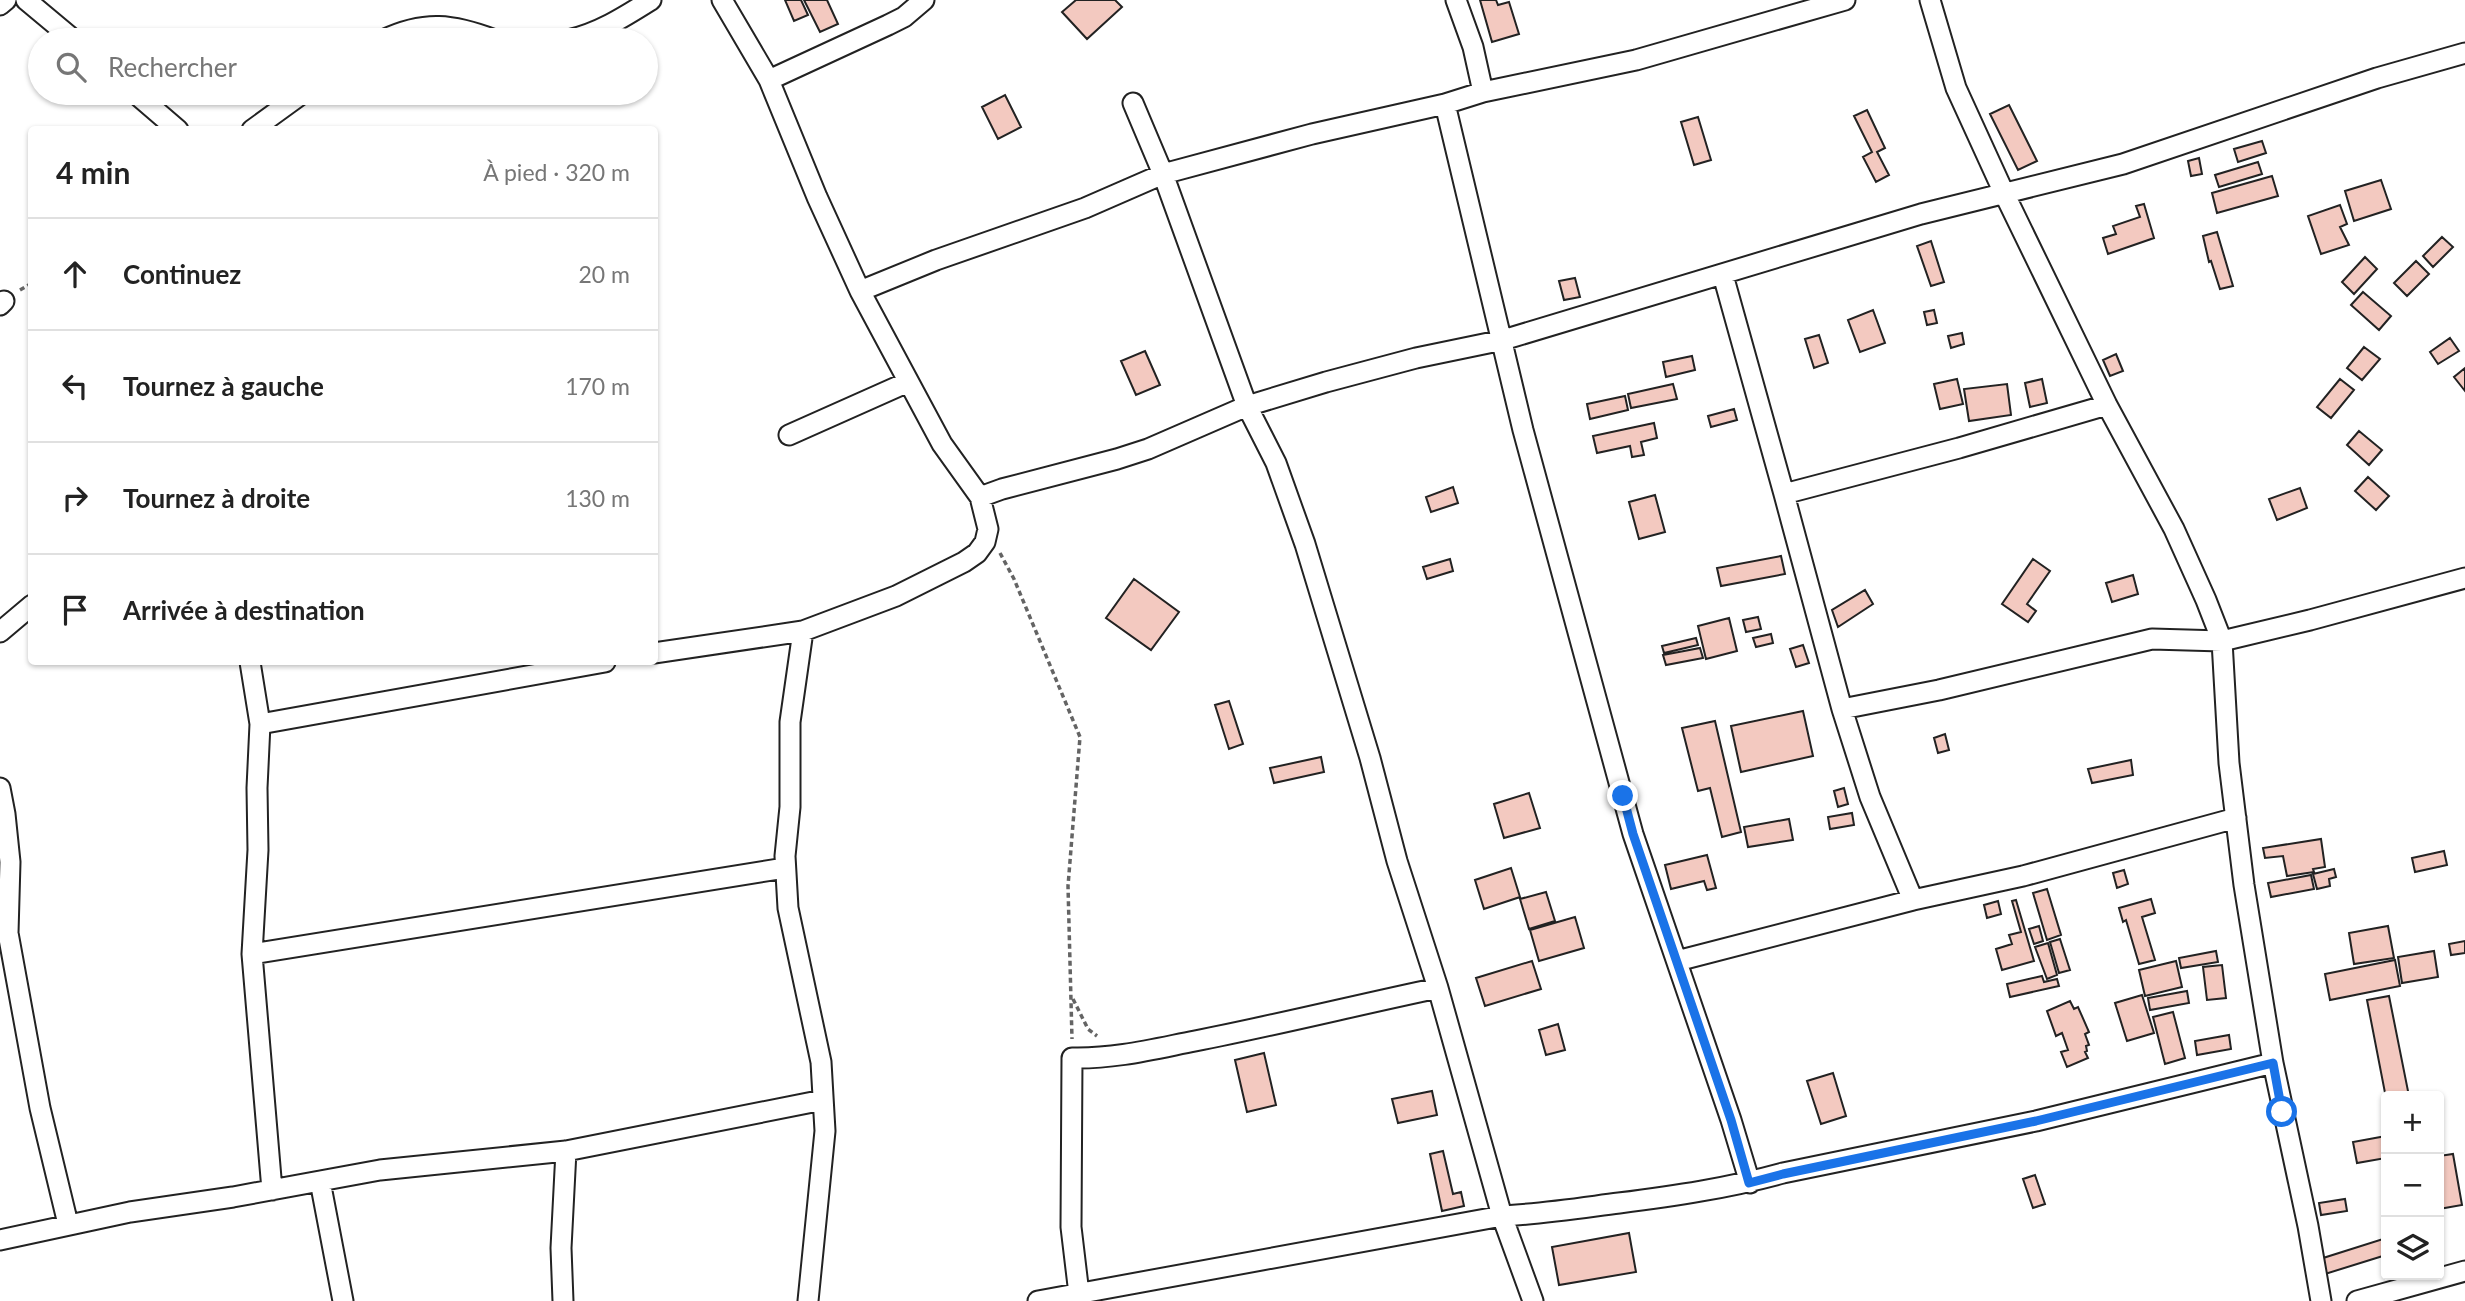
<!DOCTYPE html>
<html lang="fr">
<meta charset="utf-8">
<style>
body{margin:0;font-family:Lato,sans-serif;background:#f2f2f2;color:#222}
.controls{position:absolute;right:21px;bottom:21px;display:grid;overflow:hidden;border-radius:7px;box-shadow:0 2px 5px #0004}
.controls button{width:63px;height:63px;display:grid;place-items:center;padding:0;border:0;border-bottom:2px solid #e0e0e0;background:#fff;color:#222;font:35px sans-serif}
.stop{position:absolute;width:21px;height:21px;margin:-16px;border:5px solid #1a73e8;border-radius:50%;background:#fff}
.stop.end{background:#1a73e8;border-color:#fff;box-shadow:0 2px 7px #0008}
.list{margin:0;padding:0;list-style:none}
h2{display:flex;justify-content:space-between;align-items:center;height:91px;margin:0;padding:0 28px;font-size:30px}
h2 small{font-size:23px;font-weight:400;color:#767676}
.list li{display:grid;grid-template-columns:46px 1fr auto;gap:21px;align-items:center;box-sizing:border-box;height:112px;padding:0 28px;border-top:2px solid #e0e0e0}
.list b{display:block;font-size:26px;white-space:nowrap}
.list em{font-size:23px;font-style:normal;color:#767676}
.icon{flex:none;width:38px;height:38px;fill:none;stroke:currentColor;stroke-width:2;stroke-linecap:round;stroke-linejoin:round}
.map{position:relative;flex:none;width:2465px;height:1301px;overflow:hidden}
.search{position:absolute;background:#fff;box-shadow:0 2px 5px #0004;left:28px;top:28px;width:630px;height:77px;display:flex;align-items:center;gap:18px;box-sizing:border-box;padding:0 24px;border-radius:38px;color:#767676;font-size:26px}
.panel{position:absolute;background:#fff;box-shadow:0 2px 5px #0004;left:28px;top:126px;width:630px;height:539px;border-radius:7px}
.map>svg:first-child{display:block}
.building{fill:#f3c9c0;stroke:#222;stroke-width:2}
.lines{fill:none;stroke-linecap:round;stroke-linejoin:round}
.minor-casing{stroke:#222;stroke-width:23}
.path{stroke:#646464;stroke-width:3.5;stroke-dasharray:5 3.5;stroke-linecap:butt}
.minor{stroke:#fff;stroke-width:19}
.route{stroke:#1a73e8;stroke-width:9}
</style>
<div class="map">
<svg width="2465" height="1301" viewBox="0 0 2465 1301">
<rect width="100%" height="100%" fill="#fff"/>
<path class="building" d="M785 0H801L808 15 794 21Z
M804 0H827L838 24 820 32Z
M1076 0H1115L1122 7 1087 39 1062 12Z
M1480 0H1496L1498 5 1509 2 1519 34 1492 42Z
M1005 95 1021 127 998 139 982 107Z
M2009 105 2037 161 2018 170 1990 114Z
M1867 110 1885 148 1877 152 1889 175 1876 182 1863 157 1872 152 1854 116Z
M1698 117 1711 160 1694 165 1681 122Z
M2262 141 2266 153 2238 162 2234 149Z
M2199 158 2202 174 2191 176 2188 161Z
M2258 162 2262 174 2219 187 2215 175Z
M2272 176 2278 196 2217 213 2212 193Z
M2381 180 2391 209 2354 221 2345 191Z
M2144 204 2154 238 2108 254 2103 238 2116 234 2113 226 2140 217 2136 206Z
M2340 205 2347 224 2340 227 2349 245 2321 254 2308 216Z
M2217 232 2233 286 2220 289 2211 261 2209 262 2203 236Z
M2442 237 2453 247 2433 267 2423 256Z
M1931 241 1944 282 1931 286 1917 246Z
M2365 257 2377 269 2354 294 2342 282Z
M2416 261 2429 274 2407 296 2394 283Z
M1575 278 1580 297 1564 300 1559 281Z
M2363 292 2391 316 2379 330 2351 305Z
M1873 310 1885 343 1860 352 1848 320Z
M1934 310 1937 323 1927 325 1924 312Z
M1962 333 1964 344 1951 348 1948 336Z
M1819 335 1828 363 1814 368 1805 339Z
M2450 338 2459 351 2438 364 2430 352Z
M2364 347 2380 359 2362 380 2347 368Z
M1145 351 1160 385 1136 395 1121 361Z
M2116 354 2123 371 2110 376 2103 360Z
M1692 356 1695 370 1666 377 1663 362Z
M2465 368V391L2454 377Z
M1957 379 1963 404 1940 409 1934 384Z
M2042 379 2047 403 2030 407 2025 383Z
M2340 379 2354 390 2331 418 2317 407Z
M1673 384 1677 399 1631 408 1628 394Z
M2007 384 2011 415 1969 421 1964 389Z
M1625 396 1628 410 1590 419 1587 404Z
M1734 409 1737 420 1711 427 1708 416Z
M1654 423 1657 438 1641 442 1644 455 1632 457 1630 446 1597 453 1593 436Z
M2359 431 2382 450 2369 465 2347 445Z
M2368 477 2389 496 2376 510 2355 491Z
M1453 487 1458 503 1431 512 1426 497Z
M2300 488 2307 508 2277 520 2269 499Z
M1655 495 1665 532 1639 539 1629 502Z
M1781 556 1785 574 1721 586 1717 568Z
M1450 559 1453 571 1427 579 1423 567Z
M2033 559 2050 571 2027 604 2036 611 2028 622 2002 604Z
M2133 575 2138 594 2112 602 2106 583Z
M1134 579 1179 612 1151 650 1106 618Z
M1865 590 1873 604 1838 627 1832 610Z
M1758 617 1761 629 1746 632 1743 620Z
M1729 618 1737 651 1706 659 1698 626Z
M1771 634 1773 643 1756 647 1753 638Z
M1696 638 1698 645 1664 653 1662 646Z
M1803 645 1809 663 1796 667 1790 649Z
M1700 648 1703 658 1666 665 1663 655Z
M1229 701 1243 744 1229 749 1215 705Z
M1803 711 1813 756 1741 772 1731 726Z
M1715 721 1741 832 1722 837 1710 788 1698 791 1682 728Z
M1945 734 1949 750 1938 753 1934 738Z
M1321 757 1324 772 1274 783 1270 768Z
M2131 760 2133 775 2092 783 2088 769Z
M1844 788 1848 804 1838 807 1834 791Z
M1529 793 1540 828 1504 838 1494 804Z
M1852 813 1854 825 1830 829 1828 817Z
M1789 819 1793 840 1748 847 1744 827Z
M2321 839 2325 867 2313 869 2314 872 2287 876 2283 856 2265 858 2263 848Z
M2444 851 2447 865 2415 872 2412 858Z
M1707 855 1716 888 1707 890 1704 881 1671 889 1665 865Z
M1511 868 1520 897 1484 909 1475 880Z
M2334 869 2336 877 2329 879 2330 886 2317 889 2313 874Z
M2124 870 2128 884 2117 888 2113 873Z
M2311 875 2314 889 2271 897 2268 883Z
M2047 889 2061 935 2047 940 2033 893Z
M1546 892 1555 921 1529 929 1520 899Z
M2151 899 2155 913 2142 917 2155 960 2139 964 2126 920 2123 922 2119 908Z
M2016 900 2034 961 2002 970 1996 949 2012 944 2009 935 2021 932 2012 901Z
M1998 901 2001 914 1987 918 1984 905Z
M1575 917 1584 948 1539 961 1530 930Z
M2039 926 2043 941 2034 944 2029 929Z
M2388 926 2394 958 2354 964 2349 933Z
M2060 939 2070 970 2059 973 2050 942Z
M2465 941V953L2451 955 2449 944Z
M2048 943 2057 975 2047 979 2035 947Z
M2216 951 2218 962 2181 968 2179 958Z
M2434 951 2438 977 2402 983 2398 957Z
M2395 960 2400 986 2330 1000 2325 974Z
M1532 961 1541 989 1485 1006 1476 978Z
M2176 961 2182 987 2145 996 2139 970Z
M2222 965 2226 998 2207 1000 2203 967Z
M2042 976 2044 982 2057 979 2059 986 2010 997 2007 984Z
M2187 991 2189 1003 2150 1010 2148 998Z
M2142 995 2154 1033 2127 1041 2115 1003Z
M2389 996 2409 1096 2386 1098 2367 1000Z
M2070 1001 2074 1009 2078 1007 2089 1032 2085 1034 2089 1045 2086 1046 2087 1051 2085 1052 2088 1058 2067 1067 2061 1052 2068 1050 2062 1033 2056 1036 2047 1011Z
M2173 1012 2185 1058 2165 1064 2153 1017Z
M1558 1024 1565 1050 1546 1055 1539 1030Z
M2229 1035 2231 1049 2197 1055 2195 1041Z
M1264 1053 1276 1105 1247 1112 1235 1060Z
M1833 1073 1846 1116 1821 1124 1807 1081Z
M1432 1091 1437 1115 1398 1123 1392 1099Z
M2386 1136V1158L2357 1163 2353 1142Z
M1443 1151 1453 1194 1461 1192 1464 1206 1442 1211 1430 1154Z
M2453 1154 2462 1205 2439 1209V1156Z
M2035 1175 2045 1204 2033 1208 2023 1179Z
M2345 1199 2347 1211 2321 1215 2319 1203Z
M1629 1233 1636 1272 1559 1285 1552 1247Z
M2383 1239 2386 1255 2325 1274 2320 1259Z"/>
<g class="lines">
<defs>
<path id="minor" d="M26 0 74 40
M722 0 769 80 817 197 860 291 942 444 980 497 1002 489 1117 459 1148 449 1247 406 1326 382 1416 358 1503 340 1921 214 2123 164 2377 78 2465 53
M1456 0 1473 47 1483 92
M1930 0 1956 88 2004 193 2107 405 2174 529 2206 600 2222 641 2229 763 2244 885 2273 1063 2308 1226 2321 1301
M0 5 6 0
M383 40C425 20 453 24 495 40
M568 40C599 33 624 17 651 0
M769 80 888 25 904 17 924 0
M135 93 178 130
M1133 103 1163 174 1247 406 1276 463 1305 544 1370 758 1397 861 1438 988 1502 1216 1533 1301
M1445 104 1523 430 1633 834 1731 1120 1750 1183
M252 130 303 93
M1723 275 1784 494 1842 709 1870 797 1913 900 2023 876 2236 818
M860 291 936 260 1085 208 1163 174 1312 134 1445 104 1483 92 1636 60 1845 0
M0 305 4 301
M789 435 908 382
M1784 494 1959 448 2107 405
M803 631 790 722V807L785 856 788 908 821 1062 825 1131 808 1301
M0 632 32 605
M654 653 803 631 896 596 964 562 977 553 985 542 988 529 980 497
M250 662 260 724 257 788 258 850 252 954 272 1190
M1842 709 1939 690 2152 639 2222 641 2310 620 2465 578
M260 724 605 662
M0 788 5 814 10 862 8 933 40 1108 68 1224
M252 954 785 868
M1677 961 1913 900
M320 1181 343 1301
M0 1240 130 1212 233 1197 380 1170 566 1151 823 1100
M1079 1294 1071 1227 1072 1058C1115 1059 1154 1049 1195 1041 1277 1025 1357 1005 1438 988
M563 1301 561 1248 566 1151
M1038 1301 1502 1216C1541 1214 1580 1208 1619 1203 1674 1196 1729 1188 1783 1173L2036 1121 2273 1063
M2357 1301 2465 1271"/>
</defs>
<use href="#minor" class="minor-casing"/>
<path class="path" d="M20 290 32 283
M1000 553 1014 579 1080 737 1068 886 1072 1039
M1073 999 1088 1029 1097 1036"/>
<use href="#minor" class="minor"/>
</g>
<g class="lines">
<path class="route" d="M1623 796 1633 834 1731 1120 1749 1183 1783 1174 2036 1121 2273 1063 2282 1112"/>
</g>
</svg>
<div class="controls">
<button>+</button>
<button>−</button>
<button><svg class="icon" aria-label="layers" viewBox="0 0 24 24"><path d="M12 4l9 5-9 5-9-5zM3 14l9 5 9-5"/></svg></button>
</div>
<div class="stop" style="left:2282px;top:1112px"></div>
<div class="stop end" style="left:1623px;top:796px"></div>
<div class="search"><svg class="icon" aria-label="search" viewBox="0 0 24 24"><circle cx="10" cy="10" r="6"/><path d="M15 15l6 6"/></svg>Rechercher</div>
<section class="panel">
<h2>4 min<small>À pied · 320 m</small></h2>
<ul class="list">
<li><svg class="icon" aria-label="ahead" viewBox="0 0 24 24"><path d="M12 20V5M6 11l6-6 6 6"/></svg><div><b>Continuez</b></div><em>20 m</em></li>
<li><svg class="icon" aria-label="left" viewBox="0 0 24 24"><path d="M17 20v-9H6M10 6l-5 5 5 5"/></svg><div><b>Tournez à gauche</b></div><em>170 m</em></li>
<li><svg class="icon" aria-label="right" viewBox="0 0 24 24"><path d="M7 20v-9h11M14 6l5 5-5 5"/></svg><div><b>Tournez à droite</b></div><em>130 m</em></li>
<li><svg class="icon" aria-label="arrive" viewBox="0 0 24 24"><path d="M6 21V4h12l-3 4 3 4H6"/></svg><div><b>Arrivée à destination</b></div></li>
</ul>
</section>
</div>
